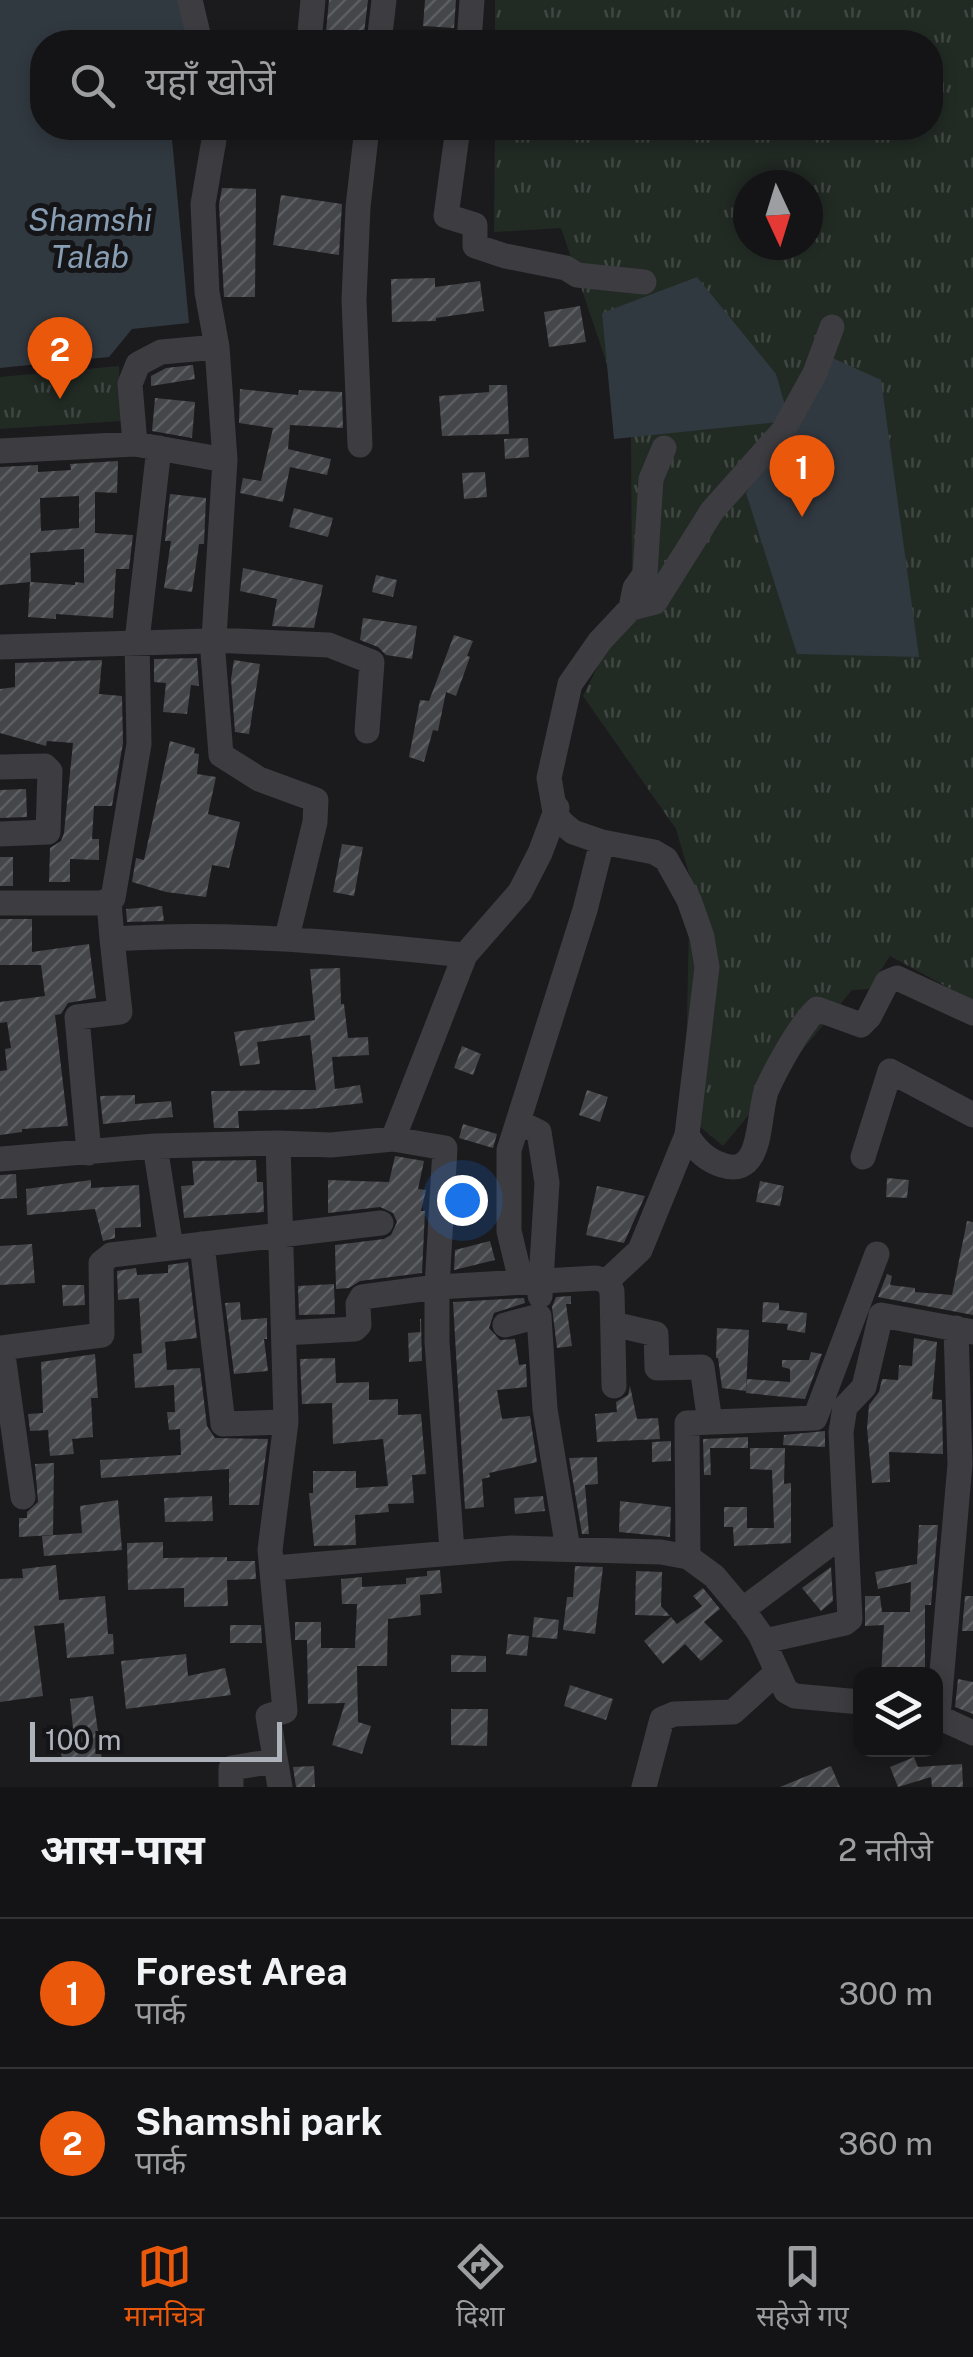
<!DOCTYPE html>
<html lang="hi">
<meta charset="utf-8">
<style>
body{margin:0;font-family:"Public Sans","Noto Sans Devanagari",sans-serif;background:#212123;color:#f1f3f6}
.controls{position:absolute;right:30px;bottom:30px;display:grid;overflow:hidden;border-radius:20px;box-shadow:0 5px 15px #0003}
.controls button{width:90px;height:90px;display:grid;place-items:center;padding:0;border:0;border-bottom:2px solid #333335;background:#141416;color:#f1f3f6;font:50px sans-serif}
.compass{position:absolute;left:733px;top:170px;width:90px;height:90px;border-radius:50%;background:#141416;box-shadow:0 5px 15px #0003;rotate:176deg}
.scale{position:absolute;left:30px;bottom:25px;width:252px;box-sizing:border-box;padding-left:10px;border:5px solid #aeb2bb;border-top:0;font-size:28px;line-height:35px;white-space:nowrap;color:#aeb2bb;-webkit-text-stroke:8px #151518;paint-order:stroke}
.you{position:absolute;left:462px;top:1200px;width:35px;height:35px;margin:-25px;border:8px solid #fff;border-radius:50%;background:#1a73e8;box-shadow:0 0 0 15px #1a73e833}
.badge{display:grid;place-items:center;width:65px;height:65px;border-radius:50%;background:#ea580c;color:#fff;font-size:32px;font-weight:700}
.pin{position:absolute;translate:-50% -82px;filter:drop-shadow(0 2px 5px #0008)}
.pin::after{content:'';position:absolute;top:52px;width:35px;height:30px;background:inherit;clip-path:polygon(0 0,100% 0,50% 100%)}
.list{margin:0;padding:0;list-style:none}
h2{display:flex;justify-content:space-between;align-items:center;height:130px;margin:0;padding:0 40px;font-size:42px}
h2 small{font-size:32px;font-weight:400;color:#9d9ea1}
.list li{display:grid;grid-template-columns:65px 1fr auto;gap:30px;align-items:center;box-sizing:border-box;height:150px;padding:0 40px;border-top:2px solid #333335}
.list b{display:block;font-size:38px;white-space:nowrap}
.list p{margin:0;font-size:32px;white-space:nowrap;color:#9d9ea1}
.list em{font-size:32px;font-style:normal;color:#9d9ea1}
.icon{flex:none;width:55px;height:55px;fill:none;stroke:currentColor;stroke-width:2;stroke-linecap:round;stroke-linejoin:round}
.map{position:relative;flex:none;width:973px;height:1787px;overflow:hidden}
.search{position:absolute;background:#141416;box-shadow:0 5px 15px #0003;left:30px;right:30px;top:30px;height:110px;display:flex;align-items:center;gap:25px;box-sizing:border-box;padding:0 35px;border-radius:40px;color:#9d9ea1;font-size:38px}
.sheet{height:430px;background:#141416}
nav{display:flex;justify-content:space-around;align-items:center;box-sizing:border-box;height:140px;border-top:2px solid #333335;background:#141416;font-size:28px;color:#9d9ea1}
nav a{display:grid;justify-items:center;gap:5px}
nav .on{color:#ea580c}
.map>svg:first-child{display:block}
.park{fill:url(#park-tufts);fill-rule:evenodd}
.water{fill:#313940}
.building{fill:url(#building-hatch);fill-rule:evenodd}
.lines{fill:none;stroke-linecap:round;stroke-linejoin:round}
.minor{stroke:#3c3c41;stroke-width:25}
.labels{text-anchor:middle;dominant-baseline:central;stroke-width:10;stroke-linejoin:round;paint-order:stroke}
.water-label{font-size:32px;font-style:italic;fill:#879eb4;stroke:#151518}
</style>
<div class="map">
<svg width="973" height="1787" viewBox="0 0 973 1787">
<defs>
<pattern id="park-tufts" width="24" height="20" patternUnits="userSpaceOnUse" patternTransform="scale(2.5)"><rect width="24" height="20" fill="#222a24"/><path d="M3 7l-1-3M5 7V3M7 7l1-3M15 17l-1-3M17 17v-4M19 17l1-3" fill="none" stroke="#404642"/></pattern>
<pattern id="building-hatch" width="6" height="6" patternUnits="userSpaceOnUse" patternTransform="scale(2.5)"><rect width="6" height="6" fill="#45464a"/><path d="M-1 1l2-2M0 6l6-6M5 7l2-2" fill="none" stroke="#5d5e62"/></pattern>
</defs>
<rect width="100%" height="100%" fill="#1b1a1d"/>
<path class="park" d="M495 0H973V1001L890 956 869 989 852 990 723 1146 685 1114 690 877 676 829 583 696 632 598 631 435 561 228 494 232 495 128H930V42H495ZM748 185H808V245H748Z
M119 366 121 421 0 429V377Z"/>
<path class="water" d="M0 0H178L188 42H42V128H171L189 323 132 329 109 357 0 368Z
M697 277 776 374 789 419 824 354 881 380 919 657 797 654 746 493 788 421 614 439 602 313Z"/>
<path class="building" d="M329 0H368L363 42H325Z
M425 0H456L454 28 423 26Z
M222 188 256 189 255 297H224L219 205Z
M281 195 342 204 339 255 273 245Z
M435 278V287L480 281 484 311 436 318V321L392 322 391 279Z
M580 306 586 342 549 347 544 312Z
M193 365 195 379 151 386V376L166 368Z
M489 385H507L509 434 442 436 439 396 489 392Z
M240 389 298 395 299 390 342 392 343 428 290 425 288 449 331 459 327 475 290 467 283 502 240 493 243 478 261 481 273 428 239 423Z
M155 398 195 402 192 438 152 431Z
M528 438 529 457 505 459 504 439Z
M118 461 117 493 95 492V533L133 535 129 569H116L113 618 56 614V619L28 617 30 582 0 585V467L38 465V472L71 470 70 464ZM79 496V528L41 531 40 498ZM84 549V583L75 582V585L31 582 30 553Z
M485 472 487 497 464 499 462 473Z
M170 494 206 498 204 544H199L192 592 164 588 171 541H165Z
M294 508 333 518 328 537 289 527Z
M243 568 323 585 314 628 272 626 277 599 240 591Z
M376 575 397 580 393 597 372 592Z
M363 618 417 626 412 659 386 655 378 647 360 640Z
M454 635 473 641 467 656 470 657 456 696 446 692 438 731 433 730 424 762 409 757 420 700 429 701Z
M197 658 199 686 191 685 187 714 163 712 166 683 154 682V659Z
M102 660 99 694 122 696 123 743 112 806H94L92 839H99V860L70 859V882H49L50 848 61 841 64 833 73 743 47 741 46 746 0 733V689L15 687V663Z
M234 660 260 664 249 734 235 732 231 679Z
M170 741 195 748 194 753 199 754 197 774 216 777 208 814 240 822 229 868 212 865 206 897 166 892 132 882 136 858 144 860Z
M26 789 27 817 0 818V790Z
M342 844 363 847 354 896 333 892Z
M0 857H13V886H0Z
M162 906 164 921 127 922 126 909Z
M0 919H32V952L89 944 96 998 68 1003 61 1014 55 1015 68 1126 22 1129V1132L0 1135V1071L7 1070 5 1049 11 1048 7 1022 0 1023V1002L45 996 41 965H0Z
M340 968 341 1004H344L348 1038 368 1037 369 1055 332 1057 335 1089 360 1085 363 1103 310 1109 238 1111 239 1128H214L211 1091 316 1090 310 1035 257 1042 260 1064 240 1066 234 1032 315 1020 310 969Z
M462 1046 481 1054 473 1075 454 1068Z
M587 1090 608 1097 600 1122 579 1115Z
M135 1095V1104L171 1101 173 1117 103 1124 100 1096Z
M463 1124 497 1134 493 1148 459 1138Z
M395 1156 424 1161 418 1189 426 1190 421 1211H425L422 1273 360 1281 349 1288 336 1289 335 1245 384 1239 391 1235 397 1222 393 1213 380 1207 328 1213V1180L389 1182Z
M256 1160 257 1182H263L264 1212 184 1218 181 1186 194 1185 192 1161Z
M16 1174 17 1198 0 1199V1175Z
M887 1178 909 1180 907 1198 886 1197Z
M91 1180V1188L139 1185 141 1227 115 1228V1238L103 1241 95 1209 27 1215 26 1189Z
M760 1181 784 1186 780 1206 756 1202Z
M597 1186 645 1196 624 1243 586 1235Z
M967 1221 973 1222V1315L878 1297 887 1274 892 1276 890 1285 915 1288V1292L952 1295Z
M490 1241 495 1260 454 1270 455 1250Z
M32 1244 35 1283 0 1285V1246Z
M188 1262 197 1338 165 1342 167 1370 200 1368 207 1426 215 1438 268 1439 259 1505H229V1469L101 1478 100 1460 181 1455 180 1429 169 1430 167 1412H175L174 1385 135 1388 133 1354 142 1353 139 1298 118 1300 117 1271 136 1268 137 1275 168 1273V1265Z
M334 1284 335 1314 299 1315 298 1286Z
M62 1285H84L85 1305 63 1306Z
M571 1296V1304H566L572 1346 557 1348 552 1307 556 1297Z
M524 1298 525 1303 494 1313 489 1328 500 1340 515 1339 519 1365 526 1364 527 1387 497 1390 502 1419 530 1416 537 1462 489 1473 490 1477 482 1479 484 1507 465 1509 453 1302Z
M240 1302 241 1320 267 1318V1339H264L268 1371 234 1374 225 1303Z
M763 1302 779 1303V1310L807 1313 805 1333 787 1330 788 1324 762 1322Z
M420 1319H421L422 1361 409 1362 408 1333 420 1332Z
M717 1328 749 1330 746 1391 722 1388 718 1358H716Z
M914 1338 937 1342 932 1399 942 1400 943 1454 889 1452 890 1482 872 1483 867 1428 869 1405 879 1392 882 1379 898 1380 899 1365 912 1366Z
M811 1352 822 1354 805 1399 746 1393 747 1379 790 1382V1369L782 1367V1360H809Z
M95 1354 98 1398H91L93 1437 72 1439 74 1454 50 1456 48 1430 30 1431 28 1414 43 1413 41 1362Z
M335 1358 336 1383 369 1382V1400L398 1399V1415L421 1414 426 1474 412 1475 414 1503 388 1504 389 1512 355 1515 356 1545 314 1546 309 1493H313V1471H356V1488L388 1486 383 1439 333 1444 332 1403 302 1404 300 1359Z
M630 1386 637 1419 658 1418 660 1439 597 1442 595 1414 617 1412 616 1402 628 1395Z
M825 1431V1447L783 1445 784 1435Z
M748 1437V1448H710L711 1475H704L703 1439Z
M671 1441V1461L652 1462V1442Z
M750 1448H785L784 1484 791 1483V1543L734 1546 733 1527H724V1507H747V1528H774L772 1470 750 1469Z
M597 1457 598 1484 585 1485 589 1534H582L569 1458Z
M54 1463 53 1535 19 1537V1518H27V1512L38 1502 35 1464Z
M212 1496 213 1521 165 1522 164 1498Z
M543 1496 545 1511 515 1514 514 1498Z
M118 1500 122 1550 44 1556 42 1536 82 1533 80 1506Z
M620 1501 671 1507 670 1537 619 1532Z
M919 1525H938L931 1605H925V1674H881L884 1625 865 1626V1596H880L882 1612H910L911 1582 878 1589 875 1572 917 1564Z
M163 1542V1558L227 1557V1561H255L256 1579 227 1580 228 1606 184 1607V1588L128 1590 127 1543Z
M56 1565 59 1600 105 1596 108 1634H113L114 1654 67 1658 64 1623 34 1626 43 1696 0 1702V1579L23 1578 22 1569Z
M575 1566 603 1567 595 1634 563 1630 567 1597H573Z
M831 1567 833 1601 821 1611 802 1588Z
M440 1570 442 1593 420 1595 421 1615 388 1619 387 1666H357L358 1722 371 1726 362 1754 332 1745 345 1703 308 1704 307 1640H295V1622H321V1648H355L357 1604H342L341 1579 362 1577V1587L406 1584V1578L427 1576V1571Z
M636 1571 662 1572 661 1606 670 1616 635 1615Z
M703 1588 720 1609 704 1622 723 1641 701 1661 685 1644 663 1664 644 1641 671 1617 677 1624 702 1606 693 1596Z
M965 1596H973V1631H962Z
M534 1617 559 1620 557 1639 532 1637Z
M230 1625H261L262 1643H230Z
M508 1634 529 1636 527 1656 506 1654Z
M186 1654 188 1676 225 1668 231 1695 126 1709 121 1661Z
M451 1655 486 1656V1672H451Z
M958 1679 973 1682V1714L955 1707Z
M570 1685 613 1699 606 1720 564 1706Z
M93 1696 102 1760 62 1762 61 1749 75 1748 70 1699Z
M451 1709H488L487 1746 451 1745Z
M914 1757 918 1767 962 1764 963 1787H932L931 1777 898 1787 890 1767Z
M314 1766 315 1787H296L293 1767Z
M831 1766 840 1787H780Z"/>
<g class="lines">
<path class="minor" d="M190 0 200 42
M309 42 313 0
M379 42 384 0
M469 42 472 0
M458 128 446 216 475 225V246L505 256 566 268 577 275 644 282
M135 444 130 384 138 364 161 352 217 347
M360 445 354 300 358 207 367 128
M664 448 651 479 645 574 635 588 631 608 600 641 570 684 549 778 555 812 561 822 573 832 602 842 654 852 666 859 689 900 702 937 707 967 687 1135C695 1149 706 1160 722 1165 765 1180 757 1111 767 1089 777 1067 800 1025 817 1009L861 1025 869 1017 887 982 897 978 973 1013
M0 451 135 444 225 460
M631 608 655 602 712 511 783 431 815 373 832 327
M0 647 207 641 214 638 225 460 217 347 207 292 203 204 216 128
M0 767 45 766 50 771 48 832 0 834
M109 902 112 939C235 931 343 943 465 955L520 892 540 853 557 808
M0 903H101L113 898 139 744 137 641 159 448
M287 937 315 822 316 800 259 779 221 755 212 640 329 645 372 662 367 731
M518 1122 539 1132 547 1183 540 1296
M393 1139 445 1148 437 1287 596 1278 607 1281 612 1291 614 1386
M278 1143 331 1145 393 1139 465 955
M155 1146 171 1248
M89 1153 77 1017 120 1012 112 939
M863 1157 890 1071 973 1115
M0 1159 155 1146 278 1143 286 1422 270 1550 285 1711 268 1716 280 1787
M202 1244 223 1424 286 1422
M521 1281 509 1231V1150L585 910 602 842
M607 1281 640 1250 687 1135
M613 1324 656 1334 657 1368 702 1367 710 1422
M505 1325 539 1316 545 1409 568 1549
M284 1333 355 1329 359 1325 358 1304 362 1297 437 1287V1342L452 1551
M0 1348 102 1335 101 1263 111 1255 381 1223
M2 1348 23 1497
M688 1557 687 1423 815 1418 877 1254
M274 1568 511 1548 661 1552 688 1557 714 1576 746 1614 760 1634 786 1691 795 1696 860 1702
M742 1610 846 1532
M764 1641 845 1623 850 1619 841 1432 845 1407 864 1387 881 1315 973 1332
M936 1716 973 1733
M938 1717 960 1464 956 1328
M231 1787V1768L275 1761
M644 1787 662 1719 674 1714 733 1712 777 1672"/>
</g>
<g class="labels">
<g class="water-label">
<text x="90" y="219">Shamshi<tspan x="90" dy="37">Talab</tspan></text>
</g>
</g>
</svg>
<div class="controls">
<button><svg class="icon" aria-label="layers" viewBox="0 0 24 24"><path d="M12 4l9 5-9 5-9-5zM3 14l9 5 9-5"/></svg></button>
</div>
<svg class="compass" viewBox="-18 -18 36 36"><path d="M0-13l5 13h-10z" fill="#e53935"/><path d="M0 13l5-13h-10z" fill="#9d9ea1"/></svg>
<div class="scale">100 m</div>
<div class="you"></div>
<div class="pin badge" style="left:802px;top:517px">1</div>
<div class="pin badge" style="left:60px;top:399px">2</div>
<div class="search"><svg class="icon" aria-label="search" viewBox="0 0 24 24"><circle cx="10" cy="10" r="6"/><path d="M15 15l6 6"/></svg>यहाँ खोजें</div>
</div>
<section class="sheet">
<h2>आस-पास<small>2 नतीजे</small></h2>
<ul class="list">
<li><span class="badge">1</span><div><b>Forest Area</b><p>पार्क</p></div><em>300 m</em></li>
<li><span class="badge">2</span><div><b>Shamshi park</b><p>पार्क</p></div><em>360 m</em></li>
</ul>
</section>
<nav>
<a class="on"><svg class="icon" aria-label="map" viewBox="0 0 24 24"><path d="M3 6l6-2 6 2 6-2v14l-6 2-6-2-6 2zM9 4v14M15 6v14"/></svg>मानचित्र</a>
<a><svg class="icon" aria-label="directions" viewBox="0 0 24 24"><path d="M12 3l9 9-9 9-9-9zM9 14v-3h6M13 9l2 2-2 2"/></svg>दिशा</a>
<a><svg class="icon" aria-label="saved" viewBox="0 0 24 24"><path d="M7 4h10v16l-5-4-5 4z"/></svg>सहेजे गए</a>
</nav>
